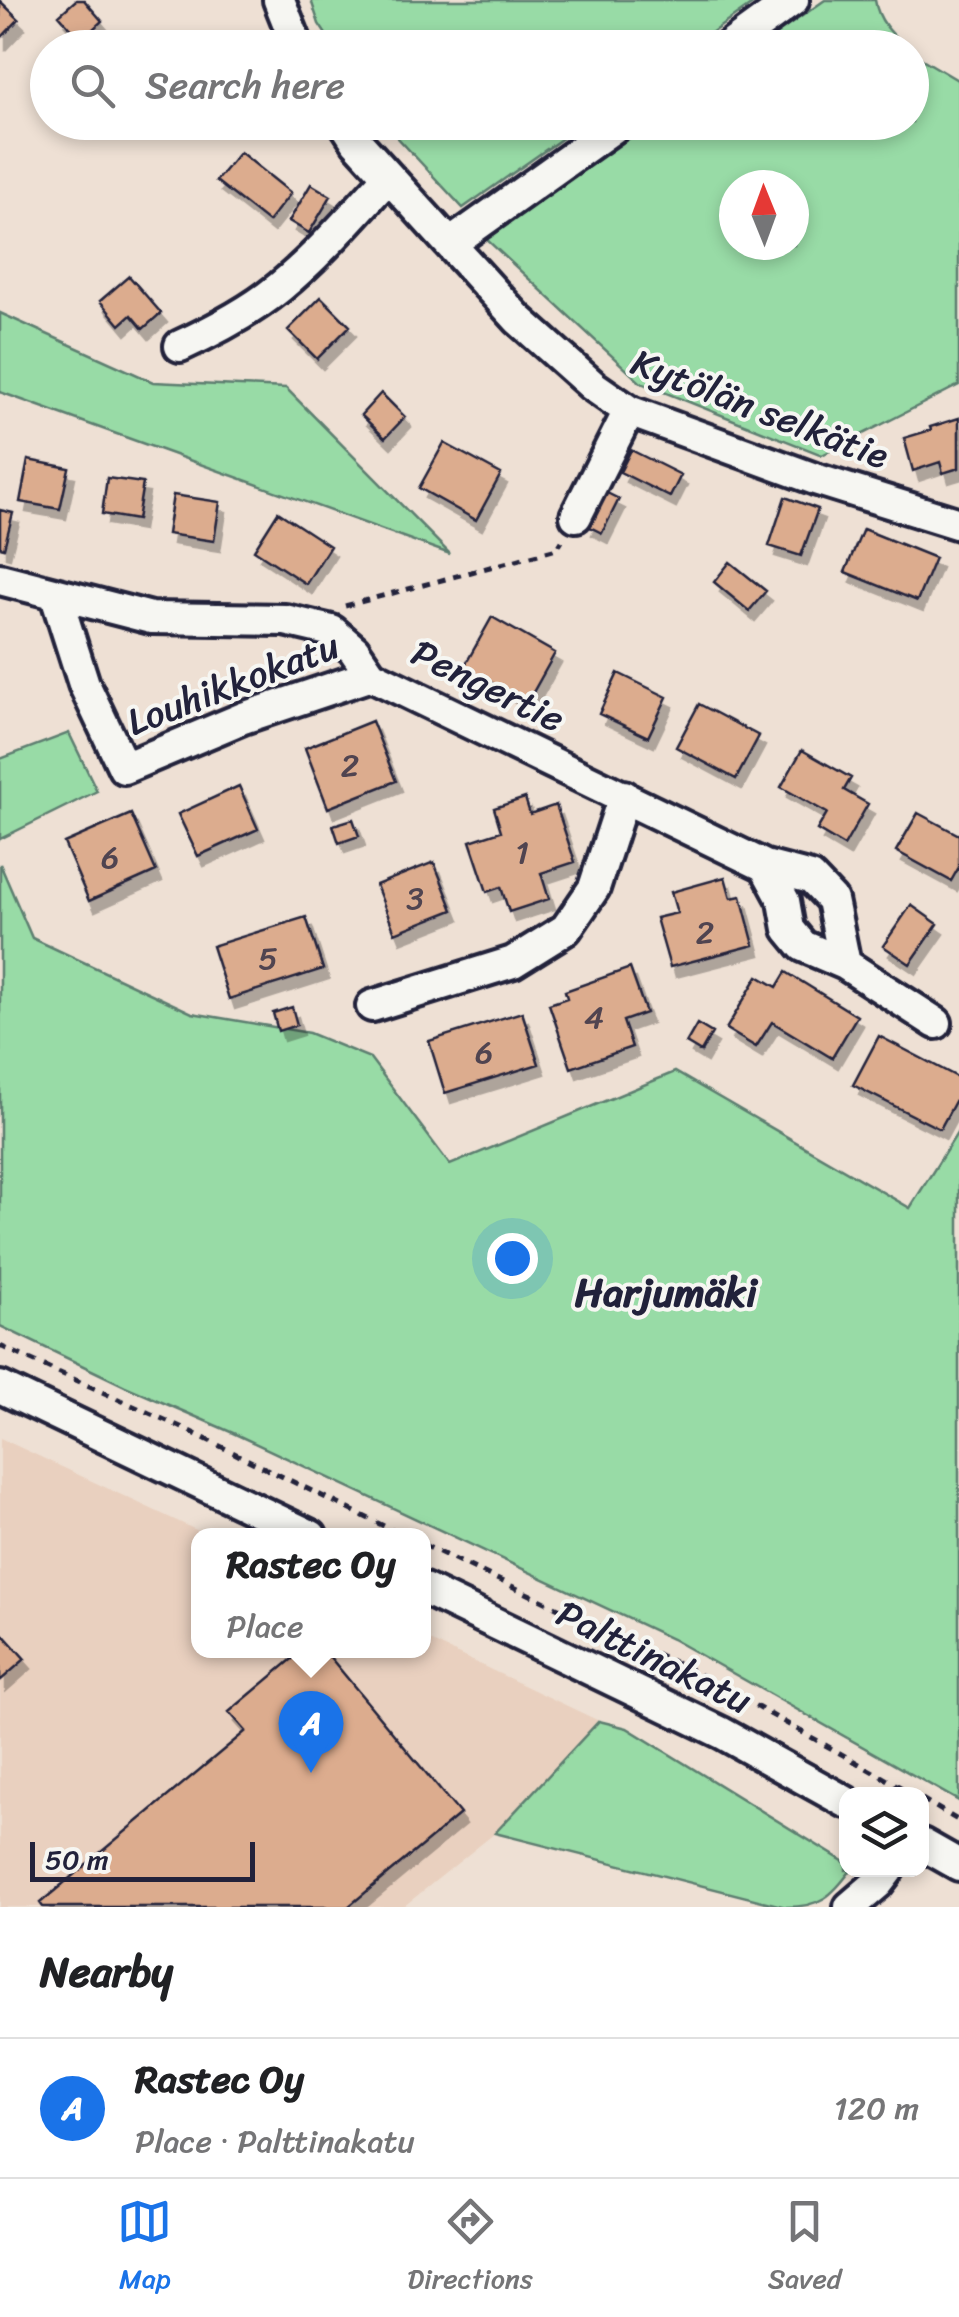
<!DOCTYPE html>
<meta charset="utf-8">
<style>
body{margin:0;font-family:Sriracha,sans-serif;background:#f2f2f2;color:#202124}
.controls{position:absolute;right:30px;bottom:30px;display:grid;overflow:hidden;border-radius:20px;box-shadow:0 5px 15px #0003}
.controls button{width:90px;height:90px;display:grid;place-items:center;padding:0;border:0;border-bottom:2px solid #e0e0e0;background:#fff;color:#202124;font:50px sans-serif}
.compass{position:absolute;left:719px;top:170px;width:90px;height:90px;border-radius:50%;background:#fff;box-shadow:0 5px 15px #0003;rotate:359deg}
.scale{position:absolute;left:30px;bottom:25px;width:225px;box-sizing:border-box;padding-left:10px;border:5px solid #22223b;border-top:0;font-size:28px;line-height:35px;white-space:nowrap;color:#22223b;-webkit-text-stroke:8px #f6f6f2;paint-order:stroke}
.you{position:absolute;left:512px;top:1258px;width:35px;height:35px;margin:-25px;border:8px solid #fff;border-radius:50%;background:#1a73e8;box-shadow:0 0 0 15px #1a73e833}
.badge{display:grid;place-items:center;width:65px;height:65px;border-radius:50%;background:#1a73e8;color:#fff;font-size:32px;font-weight:700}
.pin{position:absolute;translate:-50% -82px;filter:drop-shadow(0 2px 5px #0008)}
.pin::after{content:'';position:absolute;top:52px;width:35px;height:30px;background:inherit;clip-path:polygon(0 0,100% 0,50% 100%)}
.popup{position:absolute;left:191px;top:1528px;width:240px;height:130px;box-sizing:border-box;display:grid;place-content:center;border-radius:20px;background:#fff;filter:drop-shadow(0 2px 8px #0005);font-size:32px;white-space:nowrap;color:#757577}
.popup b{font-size:38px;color:#202124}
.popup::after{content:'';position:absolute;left:50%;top:100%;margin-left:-20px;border:20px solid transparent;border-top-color:#fff}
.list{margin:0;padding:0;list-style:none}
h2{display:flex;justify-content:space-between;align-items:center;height:130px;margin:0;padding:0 40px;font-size:42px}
h2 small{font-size:32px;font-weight:400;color:#757577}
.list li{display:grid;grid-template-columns:65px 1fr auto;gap:30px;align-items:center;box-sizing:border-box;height:140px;padding:0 40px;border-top:2px solid #e0e0e0}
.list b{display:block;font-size:38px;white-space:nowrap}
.list p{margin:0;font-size:32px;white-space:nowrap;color:#757577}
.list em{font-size:32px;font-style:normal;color:#757577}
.icon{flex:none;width:55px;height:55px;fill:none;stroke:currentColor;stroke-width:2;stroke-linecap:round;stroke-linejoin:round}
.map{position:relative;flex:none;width:959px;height:1907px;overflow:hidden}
.search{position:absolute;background:#fff;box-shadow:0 5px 15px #0003;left:30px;right:30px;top:30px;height:110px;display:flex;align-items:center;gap:25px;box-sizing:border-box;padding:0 35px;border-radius:55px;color:#757577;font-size:38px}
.sheet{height:270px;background:#fff}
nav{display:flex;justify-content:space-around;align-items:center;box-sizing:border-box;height:140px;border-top:2px solid #e0e0e0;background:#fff;font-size:28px;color:#757577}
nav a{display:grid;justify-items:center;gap:5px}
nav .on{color:#1a73e8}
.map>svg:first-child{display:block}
.built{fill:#e9d0bf}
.green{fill:#98dba6;stroke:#5d7e70;stroke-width:2.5;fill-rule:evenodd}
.building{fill:#dcac8e;stroke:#22223b;stroke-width:2.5;filter:url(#shadow)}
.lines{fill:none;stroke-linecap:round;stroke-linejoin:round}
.minor-casing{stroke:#22223b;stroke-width:38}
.path{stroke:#22223b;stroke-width:5;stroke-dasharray:8 8;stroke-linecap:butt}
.minor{stroke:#f6f6f2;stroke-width:30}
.labels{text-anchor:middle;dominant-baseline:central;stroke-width:8;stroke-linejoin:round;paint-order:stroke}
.number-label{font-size:32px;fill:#504450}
.street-label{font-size:38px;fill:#22223b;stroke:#f6f6f2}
.neighbourhood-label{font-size:40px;font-weight:bold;fill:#22223b;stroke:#f6f6f2}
</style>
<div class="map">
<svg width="959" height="1907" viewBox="0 0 959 1907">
<defs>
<filter id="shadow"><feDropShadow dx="6" dy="10" stdDeviation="0" flood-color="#0004"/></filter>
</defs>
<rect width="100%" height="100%" fill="#eee0d4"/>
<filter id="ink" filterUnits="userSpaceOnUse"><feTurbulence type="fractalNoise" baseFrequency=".01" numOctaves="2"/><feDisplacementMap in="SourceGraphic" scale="20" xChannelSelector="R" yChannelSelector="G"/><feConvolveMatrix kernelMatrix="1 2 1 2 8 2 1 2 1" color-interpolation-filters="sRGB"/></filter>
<g filter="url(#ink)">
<path class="built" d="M0 1438 207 1535 198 1536V1650H424V1638L599 1721 495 1833 403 1907H0Z"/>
<path class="green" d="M311 0H758L691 47 335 48 319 24Z
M825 0H875C878 21 892 34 906 47H758Z
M912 53 959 81V385L822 455 641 383 486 239 651 123 912 122ZM734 185H794V245H734Z
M384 123H584L463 208Z
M0 313 153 382 286 388 450 554 0 392Z
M69 733 97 791 0 839V759Z
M0 864 32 938 192 1013 309 1033 370 1058 450 1165 675 1072 910 1208 959 1130V1801L672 1639 233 1433 125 1386 0 1326Z
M599 1721 627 1728 846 1863V1870H851C832 1896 820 1907 786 1907L495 1833Z"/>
<path class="building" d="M76 0H84L102 21 81 40 59 15Z
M0 1 19 19 0 39Z
M240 152 291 193 268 222 216 181Z
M311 184 331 196 309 233 289 221Z
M129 276 161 313 143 329 131 315 120 325 100 301Z
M321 297 350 326 317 359 288 330Z
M381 393 405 417 385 438 361 415Z
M959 418V468L943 473 940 462 913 471 904 438 931 430 930 427Z
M444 443 501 474 476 520 419 488Z
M631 450 681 475 670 497 620 472Z
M28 460 69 468 60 509 20 502Z
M107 478 143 483 137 520 102 514Z
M603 491 619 499 602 533 586 525Z
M173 495 220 502 214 541 167 534Z
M785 497 818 509 801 556 769 546Z
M0 510 13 513 4 548 0 547Z
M278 512 330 546 306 584 254 550Z
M863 529 935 558 917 601 845 572Z
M730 562 766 591 749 611 714 582Z
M492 617 555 653 527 703 464 667Z
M618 673 667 697 648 737 599 714Z
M699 704 759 736 736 779 676 747Z
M372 721 396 781 328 808 305 748Z
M802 750 851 778 844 790 868 804 844 846 817 830 827 813 781 787Z
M239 786 258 829 198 856 178 814Z
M525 798 530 814 556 805 575 862 541 873 549 899 509 912 501 887 487 892 470 841 501 831 494 808Z
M918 813 959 835V867L951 881 896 851Z
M131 814 156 871 89 901 64 843Z
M353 819 359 836 339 843 333 825Z
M434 862 453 910 395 933 376 885Z
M725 877 731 898 741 896 754 945 670 967 656 918 677 913 671 892Z
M911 905 938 924 910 964 883 946Z
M306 917 323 969 229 999 212 946Z
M630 968 646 1013 623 1021 632 1047 571 1068 549 1004 567 998 565 991Z
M786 972 857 1016 832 1058 772 1022 756 1047 726 1029 758 976 777 987Z
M292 1007 297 1025 278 1031 273 1013Z
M522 1012 539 1064 445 1093 429 1041Z
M697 1024 712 1033 701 1052 686 1043Z
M879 1036 959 1078V1094L940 1129 853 1085Z
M0 1631 25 1659 0 1681Z
M303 1650H324L460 1814 348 1907H43L40 1903 246 1731 229 1712Z"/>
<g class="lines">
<defs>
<path id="minor" d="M279 0 298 48
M727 48 793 0
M344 122 357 142 518 319 593 386 629 411 815 479 959 524
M450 244 621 122
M180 346C215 330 250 312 280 287 320 254 353 215 388 177
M576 516 629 411
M0 579 151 618 285 620 332 631 354 650 371 675 765 866 811 878 832 900 845 964
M55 593 84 684 124 768 243 718 371 675
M765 866 784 901 789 929 803 946 845 964 936 1023
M372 1006 513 962 566 929 594 888 624 796
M0 1387 311 1536
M424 1589 722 1733 846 1802
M922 1844 959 1865
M850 1907 878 1883 888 1870"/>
</defs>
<use href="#minor" class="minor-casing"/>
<path class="path" d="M345 606 557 549 562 541
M0 1346 185 1429 404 1536
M424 1545 691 1670 913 1794
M922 1799 959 1821"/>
<use href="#minor" class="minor"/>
</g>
</g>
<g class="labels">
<g class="number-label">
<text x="350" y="765">2</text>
<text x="522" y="852">1</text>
<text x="110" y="857">6</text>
<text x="415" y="898">3</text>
<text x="705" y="932">2</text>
<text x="268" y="958">5</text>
<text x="594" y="1017">4</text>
<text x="484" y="1052">6</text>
</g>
<g class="street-label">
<text transform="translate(760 409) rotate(21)">Kytölän selkätie</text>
<text transform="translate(233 684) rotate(-21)">Louhikkokatu</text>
<text transform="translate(488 686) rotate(26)">Pengertie</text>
<text transform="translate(654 1657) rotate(26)">Palttinakatu</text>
</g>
<g class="neighbourhood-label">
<text x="666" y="1292">Harjumäki</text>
</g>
</g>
</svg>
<div class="controls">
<button><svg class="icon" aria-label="layers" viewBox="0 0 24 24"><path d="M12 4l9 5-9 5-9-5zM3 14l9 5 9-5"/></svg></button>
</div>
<svg class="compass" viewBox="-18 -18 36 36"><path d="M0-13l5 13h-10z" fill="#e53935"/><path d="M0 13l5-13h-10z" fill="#757577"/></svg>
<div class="scale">50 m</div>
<div class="you"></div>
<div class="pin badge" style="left:311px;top:1773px">A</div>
<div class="popup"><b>Rastec Oy</b>Place</div>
<div class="search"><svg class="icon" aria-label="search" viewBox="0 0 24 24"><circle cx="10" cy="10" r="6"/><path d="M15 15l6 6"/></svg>Search here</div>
</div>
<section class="sheet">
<h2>Nearby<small></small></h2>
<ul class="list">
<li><span class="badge">A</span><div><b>Rastec Oy</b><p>Place · Palttinakatu</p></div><em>120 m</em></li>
</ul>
</section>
<nav>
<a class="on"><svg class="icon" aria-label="map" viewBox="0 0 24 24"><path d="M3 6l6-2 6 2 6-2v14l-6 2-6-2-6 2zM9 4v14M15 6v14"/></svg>Map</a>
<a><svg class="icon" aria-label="directions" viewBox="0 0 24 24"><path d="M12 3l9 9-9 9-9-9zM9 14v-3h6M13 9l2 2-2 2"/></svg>Directions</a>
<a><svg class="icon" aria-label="saved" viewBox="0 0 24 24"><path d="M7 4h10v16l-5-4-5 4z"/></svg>Saved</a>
</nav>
